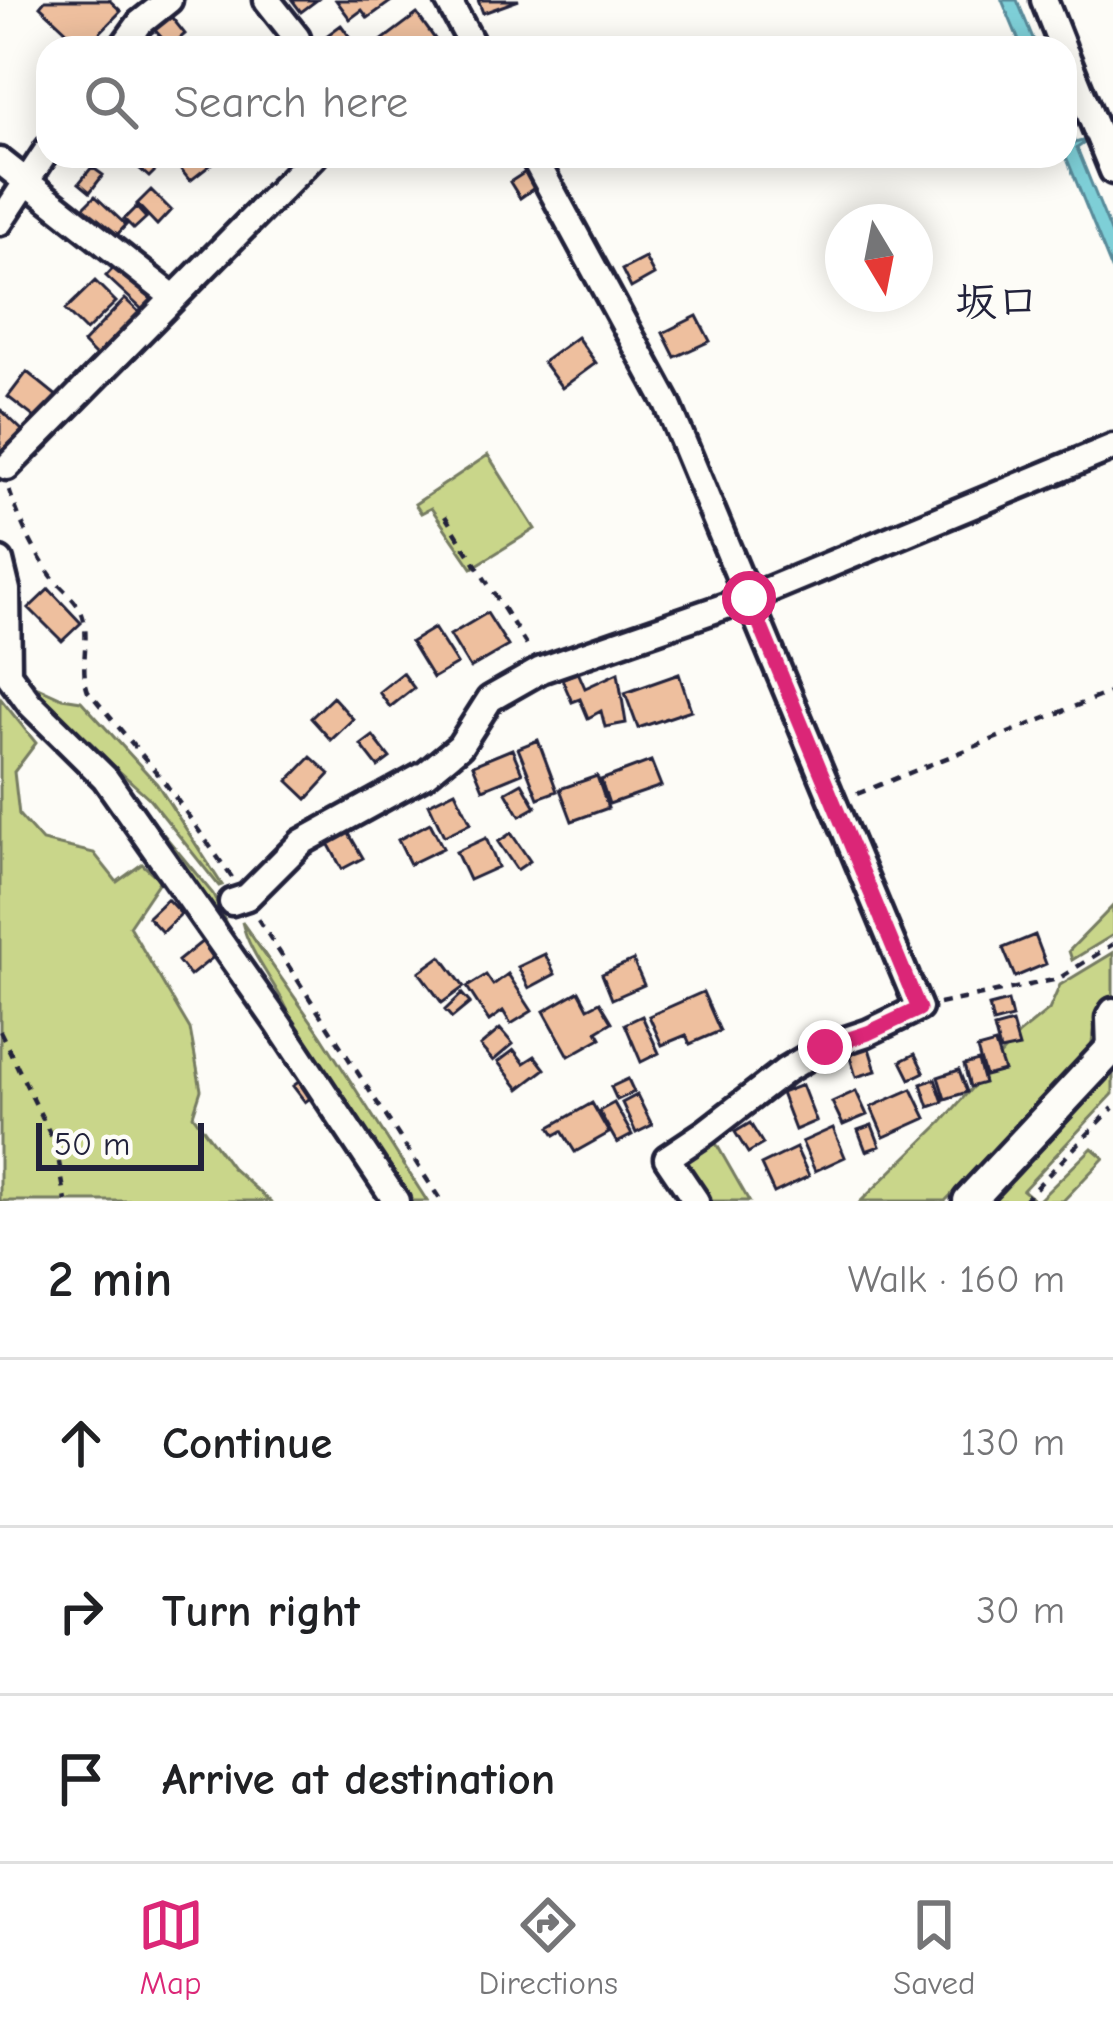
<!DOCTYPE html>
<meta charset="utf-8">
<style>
body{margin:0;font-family:"Comic Neue","Klee One",sans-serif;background:#f6f6f6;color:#202124}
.compass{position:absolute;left:825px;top:204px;width:108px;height:108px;border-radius:50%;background:#fff;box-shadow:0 6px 30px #0003;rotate:170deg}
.scale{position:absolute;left:36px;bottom:30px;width:168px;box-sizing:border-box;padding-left:12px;border:6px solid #22223b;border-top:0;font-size:33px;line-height:42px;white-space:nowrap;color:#22223b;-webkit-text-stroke:9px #fdfcf7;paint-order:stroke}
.stop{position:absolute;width:36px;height:36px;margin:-27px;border:9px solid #db2777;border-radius:50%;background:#fff}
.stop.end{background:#db2777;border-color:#fff;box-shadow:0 3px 12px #0008}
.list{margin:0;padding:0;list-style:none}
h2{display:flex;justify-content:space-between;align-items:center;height:156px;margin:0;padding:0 48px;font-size:51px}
h2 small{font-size:39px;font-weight:400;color:#757577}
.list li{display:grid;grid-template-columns:78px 1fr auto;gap:36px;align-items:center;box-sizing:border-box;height:168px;padding:0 48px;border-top:3px solid #e0e0e0}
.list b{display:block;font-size:45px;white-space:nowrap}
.list em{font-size:39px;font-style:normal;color:#757577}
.icon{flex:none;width:66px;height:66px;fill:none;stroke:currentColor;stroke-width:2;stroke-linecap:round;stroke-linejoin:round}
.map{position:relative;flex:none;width:1113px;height:1201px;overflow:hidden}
.search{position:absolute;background:#fff;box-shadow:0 6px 30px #0003;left:36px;right:36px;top:36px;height:132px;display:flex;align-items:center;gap:30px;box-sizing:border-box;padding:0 42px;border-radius:36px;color:#757577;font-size:45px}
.sheet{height:660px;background:#fff}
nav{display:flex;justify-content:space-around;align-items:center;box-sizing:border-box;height:168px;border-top:3px solid #e0e0e0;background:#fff;font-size:33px;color:#757577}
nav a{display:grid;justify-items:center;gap:6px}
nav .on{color:#db2777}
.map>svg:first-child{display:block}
.green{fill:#c9d68a;stroke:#767c62;stroke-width:3}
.water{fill:#7ecfd7;stroke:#598a99;stroke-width:3}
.building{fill:#eebf9e;stroke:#22223b;stroke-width:3}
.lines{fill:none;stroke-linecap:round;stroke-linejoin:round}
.minor-casing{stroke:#22223b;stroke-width:33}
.major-casing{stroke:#22223b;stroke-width:39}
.path{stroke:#22223b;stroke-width:4.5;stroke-dasharray:9 9;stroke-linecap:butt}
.minor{stroke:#fdfcf7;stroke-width:24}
.major{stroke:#fdfcf7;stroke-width:30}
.route{stroke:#db2777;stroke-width:15}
.labels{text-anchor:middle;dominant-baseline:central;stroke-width:10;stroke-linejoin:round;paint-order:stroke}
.neighbourhood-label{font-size:42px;font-weight:bold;fill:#22223b;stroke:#fdfcf7}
</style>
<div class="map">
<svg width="1113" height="1201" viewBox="0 0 1113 1201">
<rect width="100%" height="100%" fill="#fdfcf7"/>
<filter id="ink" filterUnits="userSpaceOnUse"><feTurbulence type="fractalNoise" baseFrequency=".00833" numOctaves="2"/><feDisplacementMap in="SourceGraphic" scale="24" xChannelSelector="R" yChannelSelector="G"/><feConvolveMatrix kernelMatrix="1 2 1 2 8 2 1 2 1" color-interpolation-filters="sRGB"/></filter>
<g filter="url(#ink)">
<path class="green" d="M488 455 535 529 472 568 431 508 421 513 415 504Z
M29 683 62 698 81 701 157 784 222 885 219 886 149 798 37 697Z
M0 698 36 743 14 772 19 815 42 841 94 853 117 882 142 864 160 880 129 926 190 1029 201 1090 193 1115 232 1168 270 1201H0Z
M131 795 213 894 236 946Z
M1113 906V935L1072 960 1069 951Z
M242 922 321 1035 427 1201H408L295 1031C285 991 251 961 242 922Z
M1113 953V996L1096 1022 1090 1052 945 1201H861L942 1122 1019 1034 1049 1010 1060 985Z
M1113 1068V1094L1023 1190 1036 1201H984Z
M713 1138 749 1201H709L685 1161Z
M1092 1148 1104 1158 1063 1201H1038Z"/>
<path class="water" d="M1002 0H1017L1037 48H1022Z
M1065 118 1075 143 1082 141 1083 144 1077 148 1113 237V272L1065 154Z"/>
<path class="building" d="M45 0H109L121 11 85 48 40 6Z
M292 0H317L301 12Z
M336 0H393L368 18 362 10 350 19Z
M478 0H519L483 13Z
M169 14 185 34 170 47 153 28Z
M417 14 435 39 422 48H380L377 44Z
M341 25 358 48H317L314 45Z
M152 156 162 164 149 177 140 169Z
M170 156H222L190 181Z
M92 167 103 175 90 192 79 183Z
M527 171 537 186 520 198 510 182Z
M151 190 171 210 157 225 137 204Z
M95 196 126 225 113 239 82 209Z
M136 207 146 218 134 229 124 219Z
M645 258 654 275 631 288 622 270Z
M121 260 162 298 147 314 106 276Z
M95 281 116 302 86 331 65 310Z
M125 299 141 314 99 359 83 343Z
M697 316 710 341 675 357 663 333Z
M577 337 596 363 562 388 543 362Z
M27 372 58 397 39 421 8 397Z
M1 410 24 432 0 456V411Z
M49 589 81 623 62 641 29 608Z
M487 613 508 646 470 668 450 635Z
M434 628 457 664 433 678 411 642Z
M578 672 585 688 618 673 626 723 605 727 601 711 588 718 580 699 572 702 562 679Z
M403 673 414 688 390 707 379 692Z
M679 674 691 710 638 728 625 693Z
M333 697 353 719 331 740 311 718Z
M373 736 390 758 378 767 361 745Z
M538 740 557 791 538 798 518 748Z
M512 749 522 773 483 789 473 765Z
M311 757 330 774 307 799 288 781Z
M651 761 661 786 609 804 601 780Z
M597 776 608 808 572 821 560 789Z
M522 783 536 807 520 816 506 792Z
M455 791 471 823 444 836 429 804Z
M430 823 443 848 410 864 398 840Z
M348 832 363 858 342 869 328 843Z
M511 833 530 861 517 870 498 842Z
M486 838 498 867 469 880 456 852Z
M167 899 181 914 162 932 148 917Z
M1035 935 1046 964 1015 977 1003 948Z
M204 940 216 955 190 976 178 961Z
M545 954 555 974 529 988 518 967Z
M441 956 464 987 442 1003 419 972Z
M633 960 644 985 612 999 602 974Z
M508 974 532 1011 511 1024 503 1011 489 1021 467 987 486 975 493 985Z
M579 991 588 1008 600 1002 612 1022 597 1031 601 1038 569 1056 544 1011Z
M703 992 720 1031 690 1044 686 1035 662 1045 649 1016Z
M462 994 470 1003 452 1018 445 1010Z
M1008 1001 1012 1018 993 1023 989 1006Z
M642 1016 659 1053 641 1062 625 1024Z
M1012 1023 1019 1047 1000 1051 994 1028Z
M500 1029 513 1044 493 1061 480 1046Z
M995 1044 1004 1071 985 1076 977 1049Z
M868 1045 876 1071 856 1077 848 1051Z
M514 1050 524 1063 535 1056 545 1069 519 1089 498 1062Z
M915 1054 924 1072 910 1079 901 1061Z
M978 1061 984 1083 970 1087 964 1065Z
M959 1070 967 1092 945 1099 938 1077Z
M304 1078 316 1094 305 1102 293 1086Z
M628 1079 634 1092 617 1100 611 1087Z
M935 1079 943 1102 929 1107 921 1084Z
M802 1085 816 1121 795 1130 781 1093Z
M912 1089 926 1118 884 1137 871 1107Z
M856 1091 867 1115 843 1125 832 1102Z
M637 1095 652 1125 636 1133 622 1103Z
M592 1103 609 1133 575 1152 562 1131 555 1135 550 1127Z
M614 1103 632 1135 617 1143 599 1111Z
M750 1123 763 1144 748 1153 735 1132Z
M872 1125 880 1146 866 1151 858 1130Z
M833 1128 845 1157 815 1171 802 1142Z
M796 1148 809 1176 774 1193 761 1165Z"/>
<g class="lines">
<defs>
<path id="minor" d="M267 0 297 38
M448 0 474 48
M1044 0 1063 48
M122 48 140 23 169 0
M1065 53 1113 171
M533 156 667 403 919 1008 867 1033 825 1047 786 1070 706 1132 667 1158 696 1201
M0 161 173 297
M0 222 48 149
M7 467 314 156
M0 561 7 590 8 674 30 704 105 778 279 1025 396 1201
M232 902 247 897 302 842 426 774 460 746 490 699 541 670 749 598 1113 447
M1110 1050 1109 1018 1113 1011"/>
<path id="major" d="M969 1201 1113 1047"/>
</defs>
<use href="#minor" class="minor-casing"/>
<use href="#major" class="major-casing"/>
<path class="path" d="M9 490C19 519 32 548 50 574 60 589 78 599 83 617 90 641 79 666 88 691L163 780 233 879
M445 516 529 649
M857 794 1113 691
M258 919 441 1201
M939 1004 1058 979 1113 944
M0 1031 56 1146 66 1201
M1023 1201 1113 1108"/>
<use href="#minor" class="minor"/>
<use href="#major" class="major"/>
</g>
</g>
<g class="lines" filter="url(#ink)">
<path class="route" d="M749 598 919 1009 868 1033 825 1047"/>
</g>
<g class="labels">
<g class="neighbourhood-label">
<text x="997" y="302">坂口</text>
</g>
</g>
</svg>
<svg class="compass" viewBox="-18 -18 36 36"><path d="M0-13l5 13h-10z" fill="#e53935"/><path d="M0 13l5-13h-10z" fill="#757577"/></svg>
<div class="scale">50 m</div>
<div class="stop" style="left:749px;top:598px"></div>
<div class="stop end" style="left:825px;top:1047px"></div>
<div class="search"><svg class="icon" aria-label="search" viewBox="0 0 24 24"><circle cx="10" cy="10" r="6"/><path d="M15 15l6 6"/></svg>Search here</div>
</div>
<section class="sheet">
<h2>2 min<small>Walk · 160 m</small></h2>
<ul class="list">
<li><svg class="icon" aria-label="ahead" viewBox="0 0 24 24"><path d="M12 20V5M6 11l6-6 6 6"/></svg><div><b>Continue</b></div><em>130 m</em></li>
<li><svg class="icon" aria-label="right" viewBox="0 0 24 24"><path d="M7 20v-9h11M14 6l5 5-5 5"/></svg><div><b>Turn right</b></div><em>30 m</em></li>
<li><svg class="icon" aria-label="arrive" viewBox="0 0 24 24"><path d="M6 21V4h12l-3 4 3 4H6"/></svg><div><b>Arrive at destination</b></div></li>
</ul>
</section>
<nav>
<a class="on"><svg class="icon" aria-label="map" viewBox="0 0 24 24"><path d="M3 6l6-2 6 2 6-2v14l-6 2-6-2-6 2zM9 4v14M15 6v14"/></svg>Map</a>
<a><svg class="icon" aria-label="directions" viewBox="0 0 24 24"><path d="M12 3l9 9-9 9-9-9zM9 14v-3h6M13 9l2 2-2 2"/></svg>Directions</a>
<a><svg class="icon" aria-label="saved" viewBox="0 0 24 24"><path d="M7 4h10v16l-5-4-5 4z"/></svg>Saved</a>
</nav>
